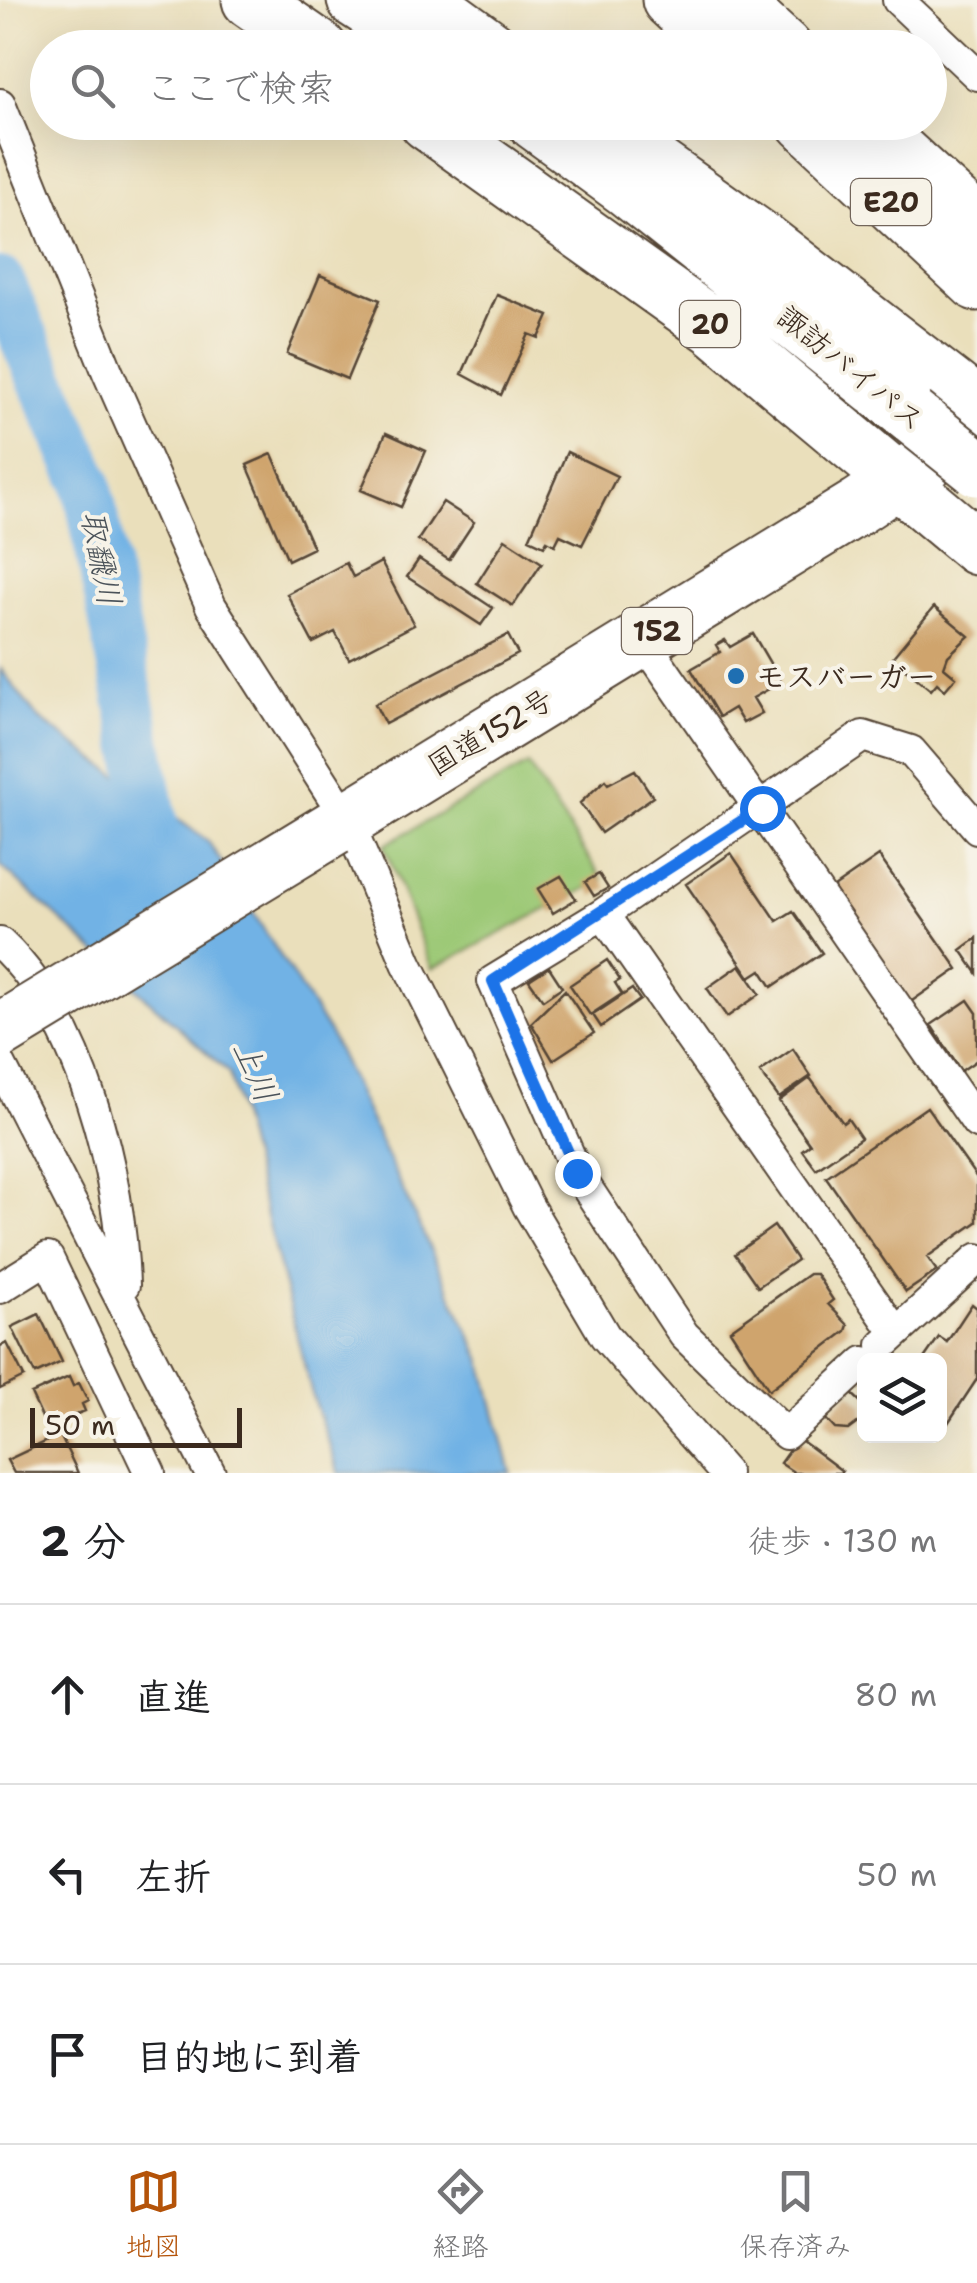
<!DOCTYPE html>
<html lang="ja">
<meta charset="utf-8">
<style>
body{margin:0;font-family:"Shantell Sans","Klee One",sans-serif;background:#f6f6f6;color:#202124}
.controls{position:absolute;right:30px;bottom:30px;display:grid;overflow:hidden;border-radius:15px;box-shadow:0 10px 40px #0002}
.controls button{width:90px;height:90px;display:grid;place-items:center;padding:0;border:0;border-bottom:2px solid #e0e0e0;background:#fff;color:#202124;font:50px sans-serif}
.scale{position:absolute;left:30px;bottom:25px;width:212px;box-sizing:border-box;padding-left:10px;border:5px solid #3b2a1e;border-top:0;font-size:28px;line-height:35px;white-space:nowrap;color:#3b2a1e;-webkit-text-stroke:8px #f7f3e8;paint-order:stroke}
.stop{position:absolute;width:30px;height:30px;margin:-22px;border:8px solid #1a73e8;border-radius:50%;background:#fff}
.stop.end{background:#1a73e8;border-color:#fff;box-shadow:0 2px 10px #0008}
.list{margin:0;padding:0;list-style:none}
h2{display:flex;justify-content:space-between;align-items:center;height:130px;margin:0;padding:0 40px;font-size:42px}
h2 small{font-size:32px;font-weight:400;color:#757577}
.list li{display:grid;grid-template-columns:65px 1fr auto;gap:30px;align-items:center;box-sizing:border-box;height:180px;padding:0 40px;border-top:2px solid #e0e0e0}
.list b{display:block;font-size:38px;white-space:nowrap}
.list em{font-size:32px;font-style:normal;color:#757577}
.icon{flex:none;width:55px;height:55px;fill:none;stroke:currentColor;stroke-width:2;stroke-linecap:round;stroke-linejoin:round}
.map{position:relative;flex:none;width:977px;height:1473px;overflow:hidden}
.search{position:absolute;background:#fff;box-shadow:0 10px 40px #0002;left:30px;right:30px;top:30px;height:110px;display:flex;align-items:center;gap:25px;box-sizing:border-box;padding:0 35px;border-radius:55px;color:#757577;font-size:38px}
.sheet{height:670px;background:#fff}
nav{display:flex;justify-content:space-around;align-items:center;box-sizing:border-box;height:140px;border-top:2px solid #e0e0e0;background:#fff;font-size:28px;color:#757577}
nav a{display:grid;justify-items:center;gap:5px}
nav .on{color:#b45309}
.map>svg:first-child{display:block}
.green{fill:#9dc977;stroke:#6c7a4a;stroke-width:2.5}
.water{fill:#71b2e5;stroke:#566e82;stroke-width:2.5}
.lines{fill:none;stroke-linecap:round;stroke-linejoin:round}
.river{stroke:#71b2e5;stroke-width:50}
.building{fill:#cfa46d}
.street-casing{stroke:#554536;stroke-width:34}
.highway-casing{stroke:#554536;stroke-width:59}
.street{stroke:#fff;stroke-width:30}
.highway{stroke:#fff;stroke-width:55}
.highway-bridge-casing{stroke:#554536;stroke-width:59;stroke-linecap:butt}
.highway-bridge{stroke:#fff;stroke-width:55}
.route{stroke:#1a73e8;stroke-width:12}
.poi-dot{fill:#1f6fb2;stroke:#f7f3e8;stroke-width:4}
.labels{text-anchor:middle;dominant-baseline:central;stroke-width:8;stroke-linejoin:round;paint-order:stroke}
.shield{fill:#f7f3e8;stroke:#73665b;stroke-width:2.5}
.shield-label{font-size:28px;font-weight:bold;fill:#3b2a1e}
.street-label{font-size:30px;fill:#3b2a1e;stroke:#f7f3e8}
.poi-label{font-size:30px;font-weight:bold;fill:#3b2a1e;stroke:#f7f3e8;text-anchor:start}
.water-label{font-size:32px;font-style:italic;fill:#4b535a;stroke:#f7f3e8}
</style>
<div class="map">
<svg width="977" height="1473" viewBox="0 0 977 1473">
<rect width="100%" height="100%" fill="#f7f3e8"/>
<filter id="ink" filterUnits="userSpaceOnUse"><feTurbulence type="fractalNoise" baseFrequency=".01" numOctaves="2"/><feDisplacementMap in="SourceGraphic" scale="20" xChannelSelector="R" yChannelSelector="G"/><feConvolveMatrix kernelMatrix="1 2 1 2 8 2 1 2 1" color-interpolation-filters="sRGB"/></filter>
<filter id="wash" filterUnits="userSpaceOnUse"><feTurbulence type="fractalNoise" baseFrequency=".0048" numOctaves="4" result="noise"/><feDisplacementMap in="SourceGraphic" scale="40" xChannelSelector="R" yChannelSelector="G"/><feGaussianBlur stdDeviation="2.25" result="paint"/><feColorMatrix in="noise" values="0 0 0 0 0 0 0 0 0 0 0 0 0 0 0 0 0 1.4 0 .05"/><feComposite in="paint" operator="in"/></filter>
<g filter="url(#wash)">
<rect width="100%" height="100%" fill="#eadfbb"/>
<path class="green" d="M528 765 603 880 432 969 384 845Z"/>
<path class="water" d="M0 668 38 718 208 841 331 1036 481 1358 511 1473H339L313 1398 229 1073 0 865Z"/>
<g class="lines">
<path class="river" d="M0 282 87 483 158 847"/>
</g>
<g id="blocks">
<path class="building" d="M320 275 380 300 347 379 287 354Z
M497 295 549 316 539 338 529 334 501 395 462 374Z
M386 433 426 451 401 507 361 490Z
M567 452 617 476 582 545 560 535 555 545 547 541 544 546 529 539Z
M272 454 313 548 288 560 247 465Z
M443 502 474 522 449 560 418 540Z
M505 539 542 563 513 606 477 583Z
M419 559 493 608 481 625 407 577Z
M381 562 414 625 349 659 335 632 313 643 287 594 346 563 353 577Z
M934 607 969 636 948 656 944 667 956 677 945 690 937 683 931 690 892 658Z
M753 634 781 682 753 698 762 713 743 723 734 708 719 717 691 669 720 652 716 645 725 640 730 647Z
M508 635 518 654 385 724 375 704Z
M635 770 653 797 601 833 580 803 605 780 608 784Z
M731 853 777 921 793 911 822 953 772 987 761 970 750 977 686 884Z
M879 856 958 969 909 1003 831 889Z
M599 874 608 888 594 896 585 882Z
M561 876 576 899 553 913 538 889Z
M977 938V973L961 950Z
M607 960 620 980 615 983 622 994 590 1015 570 985Z
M740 965 760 994 727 1017 707 988Z
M549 967 562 987 543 1000 529 980Z
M632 989 640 1000 601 1027 593 1015Z
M565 990 594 1033 553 1060 531 1023Z
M968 1000 977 1013V1060L961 1071 931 1025Z
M793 1049 811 1076 779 1098 760 1072Z
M810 1078 843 1123 848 1119 861 1138 816 1169 802 1150 810 1144 779 1101Z
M927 1107 977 1178V1222L927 1257 937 1271 906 1292 826 1177Z
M774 1226 797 1260 758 1287 735 1254Z
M809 1274H816L833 1300 828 1304 848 1325 846 1331 769 1390 730 1330Z
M972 1304 977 1308V1379L940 1435V1360H923L939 1337 947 1342Z
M39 1314 62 1362 35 1374 12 1327Z
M7 1343 24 1377 0 1389V1346Z
M69 1377 73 1386 79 1383 88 1401 82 1404 85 1411 46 1426 31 1394Z
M850 1392 864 1405V1418L848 1430 835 1429 825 1418Z
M60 1435 78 1473H14L7 1460Z
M798 1438 842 1471 840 1473H795L780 1463Z"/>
</g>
</g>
<g filter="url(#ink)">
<use href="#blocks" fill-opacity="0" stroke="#554536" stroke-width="2.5"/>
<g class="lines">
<defs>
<path id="street" d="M898 0 977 75
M0 104 108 373 211 606 347 819 407 963 528 1206 605 1336 725 1473
M643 640 977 1123
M603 914 896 1333
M0 943C82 1019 121 1176 124 1285
M0 1064 210 1473
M0 1288 48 1258 150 1473
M883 1345 977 1259
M864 1362 786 1434 684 1335 577 1173 493 981 603 914 863 736 911 751 977 828"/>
<path id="highway" d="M250 0 319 48
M355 0 429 48
M425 0 491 48
M670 0 722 48
M731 0 784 48
M427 122 715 328 977 547
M535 122 627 189 912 416
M804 122 977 283
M866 122 977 224
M624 142 765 242 977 406
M334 828 859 506 977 428"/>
</defs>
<use href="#street" class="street-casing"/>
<use href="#highway" class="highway-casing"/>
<use href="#street" class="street"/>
<use href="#highway" class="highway"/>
<defs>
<path id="highway-bridge" d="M912 416 977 468
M0 1031 334 828"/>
</defs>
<use href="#highway-bridge" class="highway-bridge-casing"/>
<use href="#highway-bridge" class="highway-bridge"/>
</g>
</g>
<g class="lines" filter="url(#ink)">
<path class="route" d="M577 1173 493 981 762 808"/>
</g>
<circle class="poi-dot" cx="736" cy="676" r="10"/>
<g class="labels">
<g class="shield">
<rect x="851" y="179" width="80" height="46" rx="8"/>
<rect x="680" y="301" width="60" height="46" rx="8"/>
<rect x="622" y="608" width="70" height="46" rx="8"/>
</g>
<g class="shield-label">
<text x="891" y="202">E20</text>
<text x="710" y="324">20</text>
<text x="657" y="631">152</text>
</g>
<g class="street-label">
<text transform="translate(851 368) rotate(39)">諏訪バイパス</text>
<text transform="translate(490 732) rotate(-31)">国道152号</text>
</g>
<g class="poi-label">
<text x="756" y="676">モスバーガー</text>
</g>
<g class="water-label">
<text transform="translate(102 558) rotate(79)">取飜川</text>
<text transform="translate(256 1071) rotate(66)">上川</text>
</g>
</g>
</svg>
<div class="controls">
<button><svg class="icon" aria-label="layers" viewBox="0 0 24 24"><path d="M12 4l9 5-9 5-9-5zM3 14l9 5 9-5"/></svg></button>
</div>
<div class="scale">50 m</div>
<div class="stop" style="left:762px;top:808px"></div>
<div class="stop end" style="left:577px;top:1173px"></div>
<div class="search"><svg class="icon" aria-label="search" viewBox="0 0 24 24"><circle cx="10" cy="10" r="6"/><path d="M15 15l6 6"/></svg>ここで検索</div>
</div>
<section class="sheet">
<h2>2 分<small>徒歩 · 130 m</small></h2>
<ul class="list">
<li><svg class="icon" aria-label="ahead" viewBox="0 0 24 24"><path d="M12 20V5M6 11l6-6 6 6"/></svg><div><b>直進</b></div><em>80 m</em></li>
<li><svg class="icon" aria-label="left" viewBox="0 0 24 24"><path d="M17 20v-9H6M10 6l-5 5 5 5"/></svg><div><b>左折</b></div><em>50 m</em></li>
<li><svg class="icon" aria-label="arrive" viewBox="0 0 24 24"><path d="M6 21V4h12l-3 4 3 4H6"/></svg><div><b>目的地に到着</b></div></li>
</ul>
</section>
<nav>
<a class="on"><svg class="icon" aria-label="map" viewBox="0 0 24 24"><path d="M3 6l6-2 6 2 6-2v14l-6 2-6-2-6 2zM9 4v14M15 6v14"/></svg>地図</a>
<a><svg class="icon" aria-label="directions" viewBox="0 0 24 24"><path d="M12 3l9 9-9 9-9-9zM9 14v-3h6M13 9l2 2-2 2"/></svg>経路</a>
<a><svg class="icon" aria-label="saved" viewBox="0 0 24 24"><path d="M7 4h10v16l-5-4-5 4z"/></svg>保存済み</a>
</nav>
